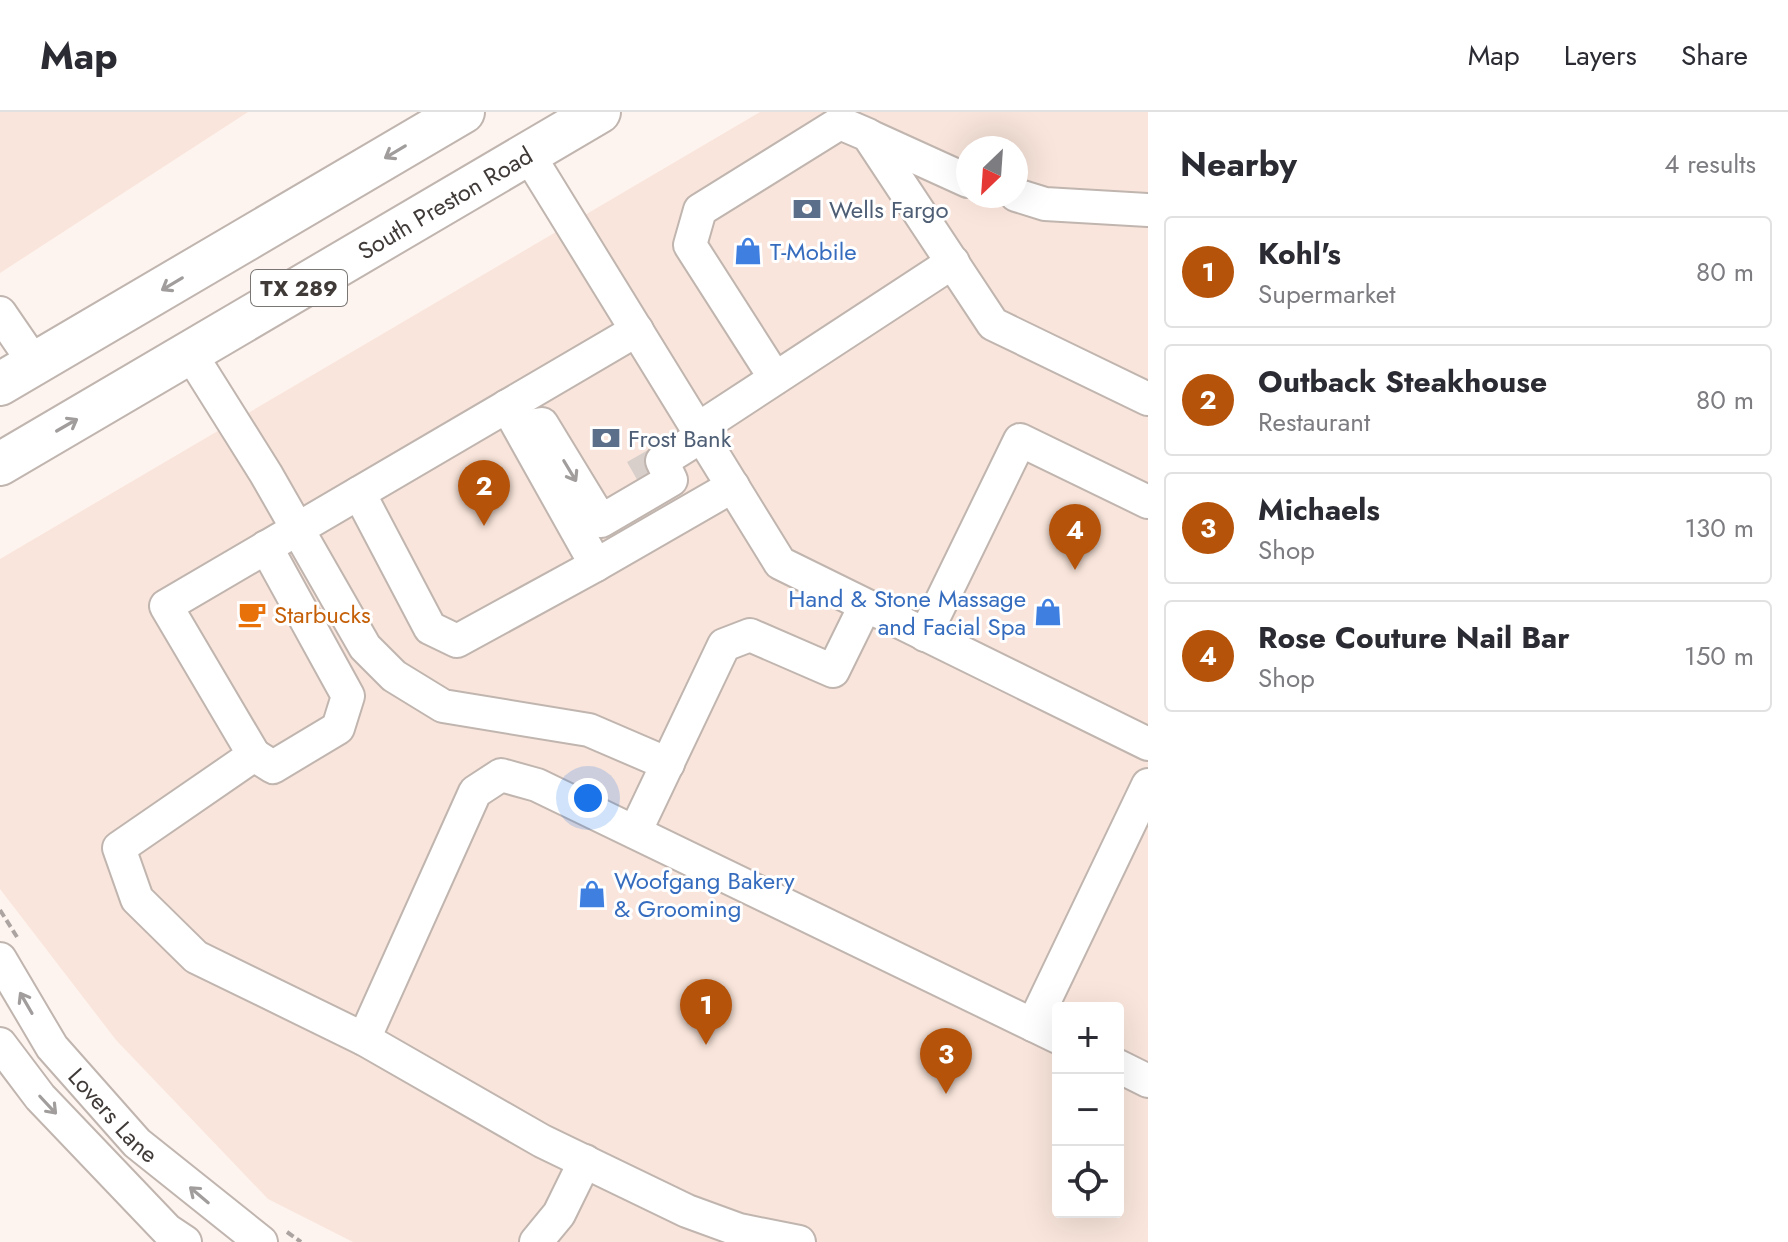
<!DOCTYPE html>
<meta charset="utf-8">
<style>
body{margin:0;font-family:Jost,sans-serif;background:#f7f7f7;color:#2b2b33}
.controls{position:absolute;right:24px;bottom:24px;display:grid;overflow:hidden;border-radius:8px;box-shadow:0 8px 32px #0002}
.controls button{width:72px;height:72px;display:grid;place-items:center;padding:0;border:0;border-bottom:2px solid #e1e1e2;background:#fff;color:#2b2b33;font:40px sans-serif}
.compass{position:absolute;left:956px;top:24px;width:72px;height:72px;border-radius:50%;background:#fff;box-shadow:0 8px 32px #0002;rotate:205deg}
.you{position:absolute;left:588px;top:686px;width:28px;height:28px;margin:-20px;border:6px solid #fff;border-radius:50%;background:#1a73e8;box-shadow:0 0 0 12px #1a73e833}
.badge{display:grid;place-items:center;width:52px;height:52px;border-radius:50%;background:#b45309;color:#fff;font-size:26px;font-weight:700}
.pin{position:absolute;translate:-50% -66px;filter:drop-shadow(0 2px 4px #0008)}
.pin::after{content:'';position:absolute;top:42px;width:28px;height:24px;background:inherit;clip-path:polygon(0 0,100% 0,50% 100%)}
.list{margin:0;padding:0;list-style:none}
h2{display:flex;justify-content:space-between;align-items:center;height:104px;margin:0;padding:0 32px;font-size:34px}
h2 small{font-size:26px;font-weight:400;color:#7c7c81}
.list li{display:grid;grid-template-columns:52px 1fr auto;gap:24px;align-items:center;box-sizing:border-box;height:112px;margin:0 16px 16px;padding:0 16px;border:2px solid #e1e1e2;border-radius:8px}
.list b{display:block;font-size:30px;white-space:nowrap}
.list p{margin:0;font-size:26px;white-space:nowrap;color:#7c7c81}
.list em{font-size:26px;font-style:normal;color:#7c7c81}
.icon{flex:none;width:44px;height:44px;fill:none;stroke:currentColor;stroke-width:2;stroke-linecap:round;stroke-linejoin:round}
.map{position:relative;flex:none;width:1148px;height:1130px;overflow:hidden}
header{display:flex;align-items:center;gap:48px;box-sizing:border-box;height:112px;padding:0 40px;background:#fff;border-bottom:2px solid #e1e1e2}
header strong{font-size:38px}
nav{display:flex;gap:44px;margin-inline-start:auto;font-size:28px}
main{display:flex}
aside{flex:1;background:#fff}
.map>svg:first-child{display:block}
.built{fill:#f9e5db;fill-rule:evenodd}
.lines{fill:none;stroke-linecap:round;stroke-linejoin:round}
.minor-tunnel{stroke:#d8cfcb;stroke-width:32;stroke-dasharray:32 16;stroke-linecap:butt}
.minor-casing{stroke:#c0b5af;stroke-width:36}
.major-casing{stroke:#c0b5af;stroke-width:46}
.path{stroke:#aca4a1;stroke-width:4;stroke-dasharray:8 4;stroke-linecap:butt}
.minor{stroke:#fff;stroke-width:32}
.major{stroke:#fff;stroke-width:42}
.oneway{stroke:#a09d9c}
.labels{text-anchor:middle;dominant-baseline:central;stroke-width:6;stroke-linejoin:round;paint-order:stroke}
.shield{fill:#fff;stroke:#797674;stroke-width:2}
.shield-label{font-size:22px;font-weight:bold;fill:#403b39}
.street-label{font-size:24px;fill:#403b39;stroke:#fff}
.service-label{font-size:24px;fill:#4e5e75;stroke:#fff;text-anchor:start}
.shop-label{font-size:24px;fill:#366cbe;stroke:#fff;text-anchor:start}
.food-label{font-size:24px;fill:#c56008;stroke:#fff;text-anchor:start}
</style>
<header>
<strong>Map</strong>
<nav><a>Map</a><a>Layers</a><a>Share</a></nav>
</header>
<main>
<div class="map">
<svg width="1148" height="1130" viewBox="0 0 1148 1130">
<rect width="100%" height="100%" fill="#fef4ef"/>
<path class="built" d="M0 0H248L0 161Z
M760 0H1148V1130H353L268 1087 116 928 0 777V447ZM968 36H1016V84H968ZM1058 896H1118V1100H1058Z"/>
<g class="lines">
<path class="minor-tunnel" d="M635 364 656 352"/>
<defs>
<g id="minor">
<path d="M869 24 968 69"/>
<path d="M528 42 780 451 1148 632"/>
<path d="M1016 83 1045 92 1148 98"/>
<path d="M0 201 35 252"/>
<path d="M637 218 166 494 254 643 119 736 137 787 196 845 364 927 542 1029 687 1099 739 1118 799 1130"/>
<path d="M190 241 266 362 365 535 394 564 443 594 589 618 668 652"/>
<path d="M775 266 690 133 700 98 840 11 868 23 993 212 1148 287"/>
<path d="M507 294 596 453 733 374"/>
<path d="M522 315 542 312 601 409 671 368 662 349 702 324"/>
<path d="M698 317 953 150"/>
<path d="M359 381 430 516 457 529 596 453"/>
<path d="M925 523 1020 328 1148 390"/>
<path d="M254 643 273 655 338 616 348 584 266 435"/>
<path d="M635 720 724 533 750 523 833 559 865 494"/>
<path id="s1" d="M0 847 52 935 137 1031 261 1130"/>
<path d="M1033 913 1148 673"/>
<path d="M364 927 475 680 501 663 537 673 1058 925"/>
<path d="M0 932 40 985 167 1118 185 1130"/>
<path d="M1118 954 1148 969"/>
<path d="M536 1130 559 1102 585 1049"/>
</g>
<g id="major">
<path d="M0 272 463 0"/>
<path id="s2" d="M0 352 599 0"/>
</g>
</defs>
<use href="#minor" class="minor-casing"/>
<use href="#major" class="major-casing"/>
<path class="path" d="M0 798 17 825
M287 1120 301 1130"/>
<use href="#minor" class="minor"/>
<use href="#major" class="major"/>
</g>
<defs><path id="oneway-shaft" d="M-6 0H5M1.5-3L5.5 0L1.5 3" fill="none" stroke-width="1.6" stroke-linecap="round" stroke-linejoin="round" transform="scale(2)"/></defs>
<g class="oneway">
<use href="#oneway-shaft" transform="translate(395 40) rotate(149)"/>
<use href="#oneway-shaft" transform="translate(172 172) rotate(149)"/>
<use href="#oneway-shaft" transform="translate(67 313) rotate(-30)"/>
<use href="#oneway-shaft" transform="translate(570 359) rotate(59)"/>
<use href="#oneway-shaft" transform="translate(26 891) rotate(-120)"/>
<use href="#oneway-shaft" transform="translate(48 993) rotate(47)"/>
<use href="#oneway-shaft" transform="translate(199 1083) rotate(-140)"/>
</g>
<defs>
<symbol id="bank-bare" viewBox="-9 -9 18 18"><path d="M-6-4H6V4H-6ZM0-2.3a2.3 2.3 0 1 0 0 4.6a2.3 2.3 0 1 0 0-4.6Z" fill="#5c6f8a" stroke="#fff" stroke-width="2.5" paint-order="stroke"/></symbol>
<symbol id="shop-bare" viewBox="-9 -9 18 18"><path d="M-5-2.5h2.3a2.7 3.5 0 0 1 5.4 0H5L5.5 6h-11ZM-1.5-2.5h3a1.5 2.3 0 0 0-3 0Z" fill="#3f7fe0" stroke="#fff" stroke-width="2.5" paint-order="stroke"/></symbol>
<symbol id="cafe-bare" viewBox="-9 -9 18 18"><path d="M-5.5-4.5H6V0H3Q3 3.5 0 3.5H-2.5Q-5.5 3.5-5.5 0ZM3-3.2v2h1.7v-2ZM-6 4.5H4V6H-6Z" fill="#e8710a" stroke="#fff" stroke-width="2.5" paint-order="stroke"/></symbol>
</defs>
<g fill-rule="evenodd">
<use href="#bank-bare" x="787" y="77" width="40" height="40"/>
<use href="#shop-bare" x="728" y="119" width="40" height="40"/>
<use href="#bank-bare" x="586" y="306" width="40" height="40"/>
<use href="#shop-bare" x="1028" y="480" width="40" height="40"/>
<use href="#cafe-bare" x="232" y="482" width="40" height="40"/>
<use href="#shop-bare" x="572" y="762" width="40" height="40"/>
</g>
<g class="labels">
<rect class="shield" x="251" y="158" width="96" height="36" rx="6"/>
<g class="shield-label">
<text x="299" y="176">TX 289</text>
</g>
<g class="street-label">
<text stroke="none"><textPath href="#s2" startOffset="516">South Preston Road</textPath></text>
<text stroke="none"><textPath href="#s1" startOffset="194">Lovers Lane</textPath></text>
</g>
<g class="service-label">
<text x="829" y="97">Wells Fargo</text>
<text x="628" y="326">Frost Bank</text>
</g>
<g class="shop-label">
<text x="770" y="139">T-Mobile</text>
<text x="1026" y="486" text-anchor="end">Hand &amp; Stone Massage<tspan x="1026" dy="28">and Facial Spa</tspan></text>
<text x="614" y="768">Woofgang Bakery<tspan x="614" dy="28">&amp; Grooming</tspan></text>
</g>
<g class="food-label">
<text x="274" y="502">Starbucks</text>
</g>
</g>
</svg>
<div class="controls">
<button>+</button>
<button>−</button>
<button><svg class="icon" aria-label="locate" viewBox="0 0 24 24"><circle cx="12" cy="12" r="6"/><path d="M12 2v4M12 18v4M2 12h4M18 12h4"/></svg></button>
</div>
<svg class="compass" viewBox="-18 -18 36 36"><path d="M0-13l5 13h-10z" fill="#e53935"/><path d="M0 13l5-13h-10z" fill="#7c7c81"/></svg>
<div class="you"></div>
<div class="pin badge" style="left:706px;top:933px">1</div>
<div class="pin badge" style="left:484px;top:414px">2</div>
<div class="pin badge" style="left:946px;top:982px">3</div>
<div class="pin badge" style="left:1075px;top:458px">4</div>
</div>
<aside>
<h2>Nearby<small>4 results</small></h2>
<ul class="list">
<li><span class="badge">1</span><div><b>Kohl's</b><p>Supermarket</p></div><em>80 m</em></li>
<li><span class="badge">2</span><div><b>Outback Steakhouse</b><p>Restaurant</p></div><em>80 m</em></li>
<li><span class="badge">3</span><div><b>Michaels</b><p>Shop</p></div><em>130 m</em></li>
<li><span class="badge">4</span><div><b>Rose Couture Nail Bar</b><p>Shop</p></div><em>150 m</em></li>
</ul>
</aside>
</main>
